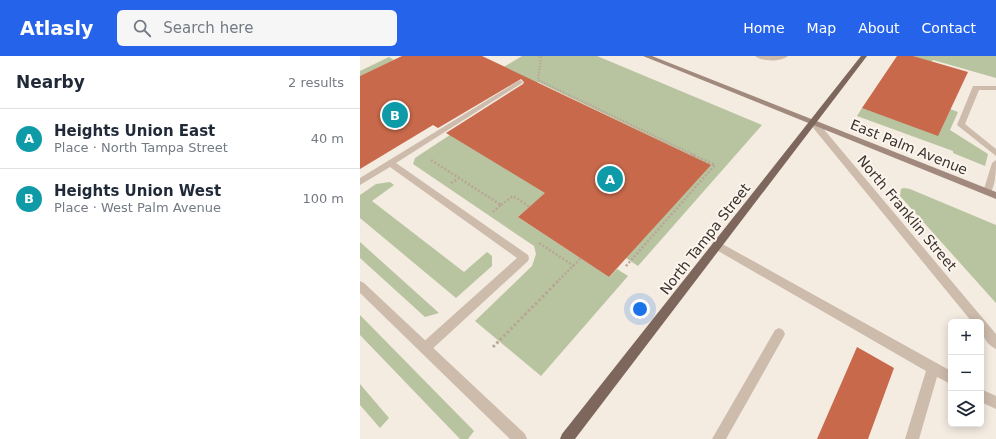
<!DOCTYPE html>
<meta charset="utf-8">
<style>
body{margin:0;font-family:"DejaVu Sans",sans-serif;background:#f6f6f7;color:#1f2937}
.controls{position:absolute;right:12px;bottom:12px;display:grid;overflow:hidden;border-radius:6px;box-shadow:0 2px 10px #0003}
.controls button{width:36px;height:36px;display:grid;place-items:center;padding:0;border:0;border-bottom:1px solid #e0e1e3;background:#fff;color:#1f2937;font:20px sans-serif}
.you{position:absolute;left:280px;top:253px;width:14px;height:14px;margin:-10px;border:3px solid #fff;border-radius:50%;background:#1a73e8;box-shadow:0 0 0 6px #1a73e833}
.badge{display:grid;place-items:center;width:26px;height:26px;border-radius:50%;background:#2563eb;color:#fff;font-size:13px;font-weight:700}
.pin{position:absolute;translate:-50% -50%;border:2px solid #fff;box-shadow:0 1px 4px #0006}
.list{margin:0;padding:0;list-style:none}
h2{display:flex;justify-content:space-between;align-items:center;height:52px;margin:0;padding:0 16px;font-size:17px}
h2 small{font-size:13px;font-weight:400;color:#747a83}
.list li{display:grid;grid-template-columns:26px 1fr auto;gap:12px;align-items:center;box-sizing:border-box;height:60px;padding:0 16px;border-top:1px solid #e0e1e3}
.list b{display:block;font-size:15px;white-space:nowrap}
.list p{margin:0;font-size:13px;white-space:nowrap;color:#747a83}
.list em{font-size:13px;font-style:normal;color:#747a83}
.icon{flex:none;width:22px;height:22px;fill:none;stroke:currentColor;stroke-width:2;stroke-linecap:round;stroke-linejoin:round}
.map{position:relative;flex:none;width:636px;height:383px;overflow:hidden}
header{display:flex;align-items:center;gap:24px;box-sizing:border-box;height:56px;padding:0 20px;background:#2563eb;color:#fff}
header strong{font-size:19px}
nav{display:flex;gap:22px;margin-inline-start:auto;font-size:14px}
.search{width:280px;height:36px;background:#f6f6f7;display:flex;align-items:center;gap:10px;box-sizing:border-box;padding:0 14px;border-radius:6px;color:#747a83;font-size:15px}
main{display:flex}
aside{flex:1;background:#fff}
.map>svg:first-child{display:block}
.green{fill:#b8c4a0}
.building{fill:#c8694b}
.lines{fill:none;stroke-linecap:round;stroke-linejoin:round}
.path-far2{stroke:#b9a596;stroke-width:2;stroke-dasharray:1.5 1.5;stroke-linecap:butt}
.path-far1{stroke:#b9a596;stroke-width:2.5;stroke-dasharray:2 2;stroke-linecap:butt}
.path{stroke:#b9a596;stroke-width:3;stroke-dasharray:2.5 2.5;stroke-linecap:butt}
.lane{fill:#cdbbac;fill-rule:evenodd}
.street{fill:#cdbbac;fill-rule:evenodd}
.secondary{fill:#a18a7d;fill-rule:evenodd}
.primary{fill:#7d675c;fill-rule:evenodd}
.labels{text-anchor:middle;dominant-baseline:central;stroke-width:4;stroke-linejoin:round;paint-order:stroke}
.street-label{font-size:14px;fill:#3b302b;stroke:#fbf5ee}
</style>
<header>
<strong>Atlasly</strong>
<div class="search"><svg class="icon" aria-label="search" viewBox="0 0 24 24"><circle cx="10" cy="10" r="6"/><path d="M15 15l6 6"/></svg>Search here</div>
<nav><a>Home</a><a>Map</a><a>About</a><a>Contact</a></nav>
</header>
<main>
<aside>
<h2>Nearby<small>2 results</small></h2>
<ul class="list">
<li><span class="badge" style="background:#0f9aa8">A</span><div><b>Heights Union East</b><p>Place · North Tampa Street</p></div><em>40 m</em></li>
<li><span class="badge" style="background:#0f9aa8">B</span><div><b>Heights Union West</b><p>Place · West Palm Avenue</p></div><em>100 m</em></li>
</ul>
</aside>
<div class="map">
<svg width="636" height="383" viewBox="0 0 636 383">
<rect width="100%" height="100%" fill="#f4ebe1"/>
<path class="green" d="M162 0H237L402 69 278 210 266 202 350 109 178 26 175 28 142 12Z
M553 0H636V22L573 4 571 6Z
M29 1 34 4 0 20V15Z
M502 52 590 53 598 56 590 74 628 98 625 110 593 97V95L497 60Z
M102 71 93 81 186 137 158 161 249 221 257 213 268 220 181 320 115 265 172 210 176 198 174 190 53 108 55 102Z
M30 126 34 129 12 145 104 216 127 196 132 200V210L96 242 0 162V139L16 128Z
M544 132 550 133 636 169V247L540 140 541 133Z
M0 186 79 257 65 261 0 202Z
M0 259 114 375 108 383H100L0 279Z
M0 328 29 362 20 372 0 349Z"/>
<path class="building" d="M42 0H122L351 109 249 221 158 161 185 137 86 77 163 28 164 26 161 23 78 72 73 69 0 113V20Z
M537 0H553L608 16 578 80 502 52Z
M497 291 534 312 508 383H457Z"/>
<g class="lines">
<path class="path-far2" d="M178 0 181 1 178 24 334 99"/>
<path class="path-far1" d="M71 104 141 149 133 156
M91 127 99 122
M141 149 153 140 170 151
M179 187 214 210
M266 210 355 109 331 98
M199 224 221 202"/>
<path class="path" d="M133 291 200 223"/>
<path class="lane" d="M395 0H428C421 6 402 6 395 0Z
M160 24 163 26 162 27 36 107 168 199 169 202 168 205 69 296 65 298 61 296 59 292 61 288 157 202 30 111 0 129V122Z
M613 30H636V34H619L605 68 636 93V100L597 69Z
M636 104C636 113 636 136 627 139L623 136 632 107Z
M357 185 591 315V328L577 321 559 383H545L566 315 353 192 352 189 353 186Z
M419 272 423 274 425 278 423 282 366 383H352L415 274Z
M621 333 636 340V353L621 346Z"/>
<path class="street" d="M450 64H456L636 278V293C625 288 621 277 621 266H612L450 68Z
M0 225 4 227 165 378 167 383H150L0 237Z"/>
<path class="secondary" d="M283 0H292L636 136V143Z"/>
<path class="primary" d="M501 0H507L215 383H200L202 378Z"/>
</g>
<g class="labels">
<g class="street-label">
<text transform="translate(549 91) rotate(22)">East Palm Avenue</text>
<text transform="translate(547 157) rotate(50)">North Franklin Street</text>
<text transform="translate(345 183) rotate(-52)">North Tampa Street</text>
</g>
</g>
</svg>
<div class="controls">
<button>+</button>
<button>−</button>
<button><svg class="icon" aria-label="layers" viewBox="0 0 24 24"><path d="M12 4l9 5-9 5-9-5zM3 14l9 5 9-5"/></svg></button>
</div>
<div class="you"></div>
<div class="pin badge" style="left:250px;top:123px;background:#0f9aa8">A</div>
<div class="pin badge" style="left:35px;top:59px;background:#0f9aa8">B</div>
</div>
</main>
